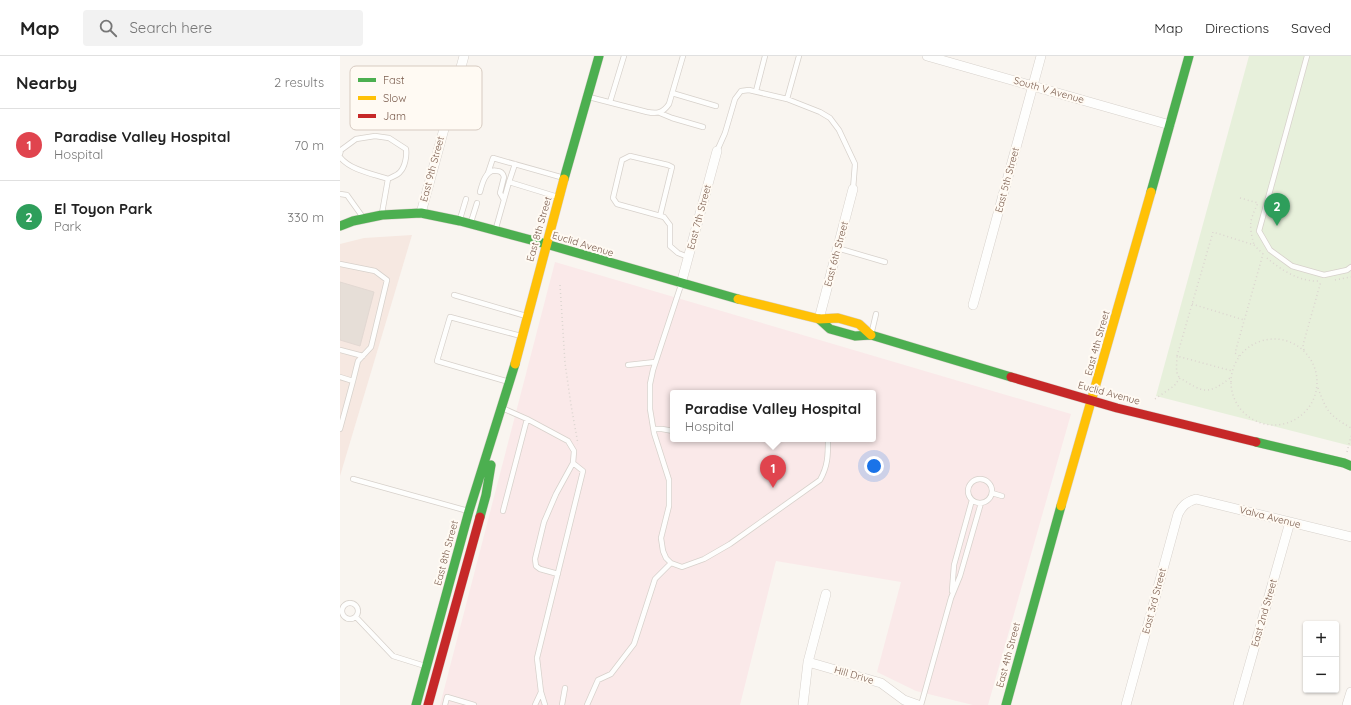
<!DOCTYPE html>
<meta charset="utf-8">
<style>
body{margin:0;font-family:Quicksand,sans-serif;background:#f2f2f2;color:#222}
.controls{position:absolute;right:12px;bottom:12px;display:grid;overflow:hidden;border-radius:4px;box-shadow:0 1px 3px #0004}
.controls button{width:36px;height:36px;display:grid;place-items:center;padding:0;border:0;border-bottom:1px solid #e0e0e0;background:#fff;color:#222;font:20px sans-serif}
.you{position:absolute;left:534px;top:410px;width:14px;height:14px;margin:-10px;border:3px solid #fff;border-radius:50%;background:#1a73e8;box-shadow:0 0 0 6px #1a73e833}
.badge{display:grid;place-items:center;width:26px;height:26px;border-radius:50%;background:#0b8043;color:#fff;font-size:13px;font-weight:700}
.pin{position:absolute;translate:-50% -33px;filter:drop-shadow(0 1px 2px #0008)}
.pin::after{content:'';position:absolute;top:21px;width:14px;height:12px;background:inherit;clip-path:polygon(0 0,100% 0,50% 100%)}
.popup{position:absolute;left:330px;top:334px;width:206px;height:52px;box-sizing:border-box;display:grid;place-content:center;border-radius:4px;background:#fff;filter:drop-shadow(0 1px 3px #0005);font-size:13px;white-space:nowrap;color:#767676}
.popup b{font-size:15px;color:#222}
.popup::after{content:'';position:absolute;left:50%;top:100%;margin-left:-8px;border:8px solid transparent;border-top-color:#fff}
.list{margin:0;padding:0;list-style:none}
h2{display:flex;justify-content:space-between;align-items:center;height:52px;margin:0;padding:0 16px;font-size:17px}
h2 small{font-size:13px;font-weight:400;color:#767676}
.list li{display:grid;grid-template-columns:26px 1fr auto;gap:12px;align-items:center;box-sizing:border-box;height:72px;padding:0 16px;border-top:1px solid #e0e0e0}
.list b{display:block;font-size:15px;white-space:nowrap}
.list p{margin:0;font-size:13px;white-space:nowrap;color:#767676}
.list em{font-size:13px;font-style:normal;color:#767676}
.icon{flex:none;width:22px;height:22px;fill:none;stroke:currentColor;stroke-width:2;stroke-linecap:round;stroke-linejoin:round}
.map{position:relative;flex:none;width:1011px;height:649px;overflow:hidden}
header{display:flex;align-items:center;gap:24px;box-sizing:border-box;height:56px;padding:0 20px;background:#fff;border-bottom:1px solid #e0e0e0}
header strong{font-size:19px}
nav{display:flex;gap:22px;margin-inline-start:auto;font-size:14px}
.search{width:280px;height:36px;background:#f2f2f2;display:flex;align-items:center;gap:10px;box-sizing:border-box;padding:0 14px;border-radius:4px;color:#767676;font-size:15px}
main{display:flex}
aside{flex:1;background:#fff}
.map>svg:first-child{display:block}
.commercial{fill:#f6e8e1}
.medical{fill:#fae9e9;fill-rule:evenodd}
.green{fill:#e7f0db}
.building{fill:#e6ded7;stroke:#e2d8d2}
.lines{fill:none;stroke-linecap:round;stroke-linejoin:round}
.lane-casing{stroke:#d7d1cb;stroke-width:6}
.street-casing{stroke:#d7d1cb;stroke-width:10}
.fast-casing{stroke:#d9d2cb;stroke-width:10}
.slow-casing{stroke:#d9d2cb;stroke-width:10}
.jam-casing{stroke:#d9d2cb;stroke-width:10}
.path{stroke:#dcd5d0;stroke-width:1.5;stroke-dasharray:1 3;stroke-linecap:butt}
.lane{stroke:#fefefd;stroke-width:4.5}
.street{stroke:#fefefd;stroke-width:9}
.fast{stroke:#4caf50;stroke-width:9}
.slow{stroke:#ffc107;stroke-width:9}
.jam{stroke:#c62828;stroke-width:9}
.labels{text-anchor:middle;dominant-baseline:central;stroke-width:4;stroke-linejoin:round;paint-order:stroke}
.street-label{font-size:10px;fill:#7a5c4d;stroke:#fffaf3}
.key{fill:#fffaf3;stroke:#d7cbc1;stroke-width:1}
.key-label{font-size:11px;fill:#7a5c4d}
</style>
<header>
<strong>Map</strong>
<div class="search"><svg class="icon" aria-label="search" viewBox="0 0 24 24"><circle cx="10" cy="10" r="6"/><path d="M15 15l6 6"/></svg>Search here</div>
<nav><a>Map</a><a>Directions</a><a>Saved</a></nav>
</header>
<main>
<aside>
<h2>Nearby<small>2 results</small></h2>
<ul class="list">
<li><span class="badge" style="background:#e0444e">1</span><div><b>Paradise Valley Hospital</b><p>Hospital</p></div><em>70 m</em></li>
<li><span class="badge" style="background:#2e9e5b">2</span><div><b>El Toyon Park</b><p>Park</p></div><em>330 m</em></li>
</ul>
</aside>
<div class="map">
<svg width="1011" height="649" viewBox="0 0 1011 649">
<rect width="100%" height="100%" fill="#f9f5f0"/>
<path class="commercial" d="M72 179 0 420V188L24 182Z"/>
<path class="medical" d="M215 206 731 358 648 649H633L576 635 537 616 561 526 436 505 400 649H100ZM333 337H533V383H333Z"/>
<path class="green" d="M909 0H1011V390L816 340Z"/>
<path class="building" d="M0 226 34 236 20 290 0 284Z"/>
<g class="lines">
<defs>
<path id="lane" d="M459 0 447 43 480 56 490 62 499 74 515 108 513 133
M967 0 919 175 930 194 952 210 984 219 1007 214 1011 211
M416 35 425 0
M332 37 376 50
M249 41 307 56C317 58 323 57 329 48L343 0
M270 46 284 0
M320 57 332 62 363 71
M377 95 385 77 395 43 401 35 409 34 447 43
M0 98 1 94 16 83 35 80 49 82 66 93C67 100 65 111 60 116 58 119 52 121 48 123 33 118 10 114 0 101
M148 117 153 102 224 122
M169 126 175 108
M140 136C142 128 146 112 157 115 161 115 163 117 164 121L160 137 164 144
M0 138 7 139 22 160
M42 157 48 123
M320 160 332 111 328 109 290 100 282 104 273 142 277 148 324 161 330 169V190L338 197 348 201
M120 163 126 143
M131 166 137 147
M156 172 169 126 218 141
M497 192 545 206
M0 208 35 215 47 224 31 291 18 305 13 325
M341 229 313 314 310 328V353L314 377 329 424V450L321 482 323 495 326 502 331 507 342 511 364 503 390 488 480 424C488 410 488 399 488 383
M114 239 186 260
M532 275 536 258
M0 294 23 300
M288 309 315 306
M0 321 13 325 0 373
M169 326 97 305 110 261 181 280
M162 352 187 363 228 385 234 395 233 407 216 438 204 466 195 503 196 510 200 513 218 518
M314 373H322L333 375
M13 423 128 455
M628 435a12 12 0 1 1 24 0a12 12 0 1 1-24 0Z
M652 437 662 440
M163 455 187 363
M612 535 614 509 632 444
M2 555a8 8 0 1 1 16 0a8 8 0 1 1-16 0Z
M16 561 53 600 85 610
M105 649 107 641 134 649
M195 649 201 636
M205 649 201 636 197 602 243 415 233 407
M222 649 225 632
M247 649 258 624 271 618 294 588 315 523 331 507
M581 649 611 542 620 520 641 447"/>
<path id="street" d="M587 0 830 69
M81 157 124 0
M341 228 377 95
M633 249 701 0
M479 263 513 133
M468 606 541 627 564 644 578 649
M463 649 468 606 486 538
M786 649 838 458C842 450 846 446 856 443L1011 481
M898 649 950 466
M1007 649 1011 636"/>
<path id="fast" d="M224 123 259 0
M811 136 849 0
M0 170 13 165 42 159 81 157 120 165 206 188 398 243
M479 263 490 273 515 280 531 279 671 321
M916 386 1004 407 1011 410
M140 461 146 439 151 409
M76 649 129 455 175 308
M666 649 721 450"/>
<path id="slow" d="M398 243 479 263 498 262 519 268 531 279
M175 308 224 123
M721 450 811 136"/>
<path id="jam" d="M671 321 777 352 916 386
M88 649 140 461"/>
</defs>
<use href="#lane" class="lane-casing"/>
<use href="#street" class="street-casing"/>
<use href="#fast" class="fast-casing"/>
<use href="#slow" class="slow-casing"/>
<use href="#jam" class="jam-casing"/>
<path class="path" d="M900 142 918 147C909 166 909 169 914 189
M927 202C941 214 960 226 979 225
M995 224 1011 221
M220 229 225 307 231 349 238 388
M852 248 904 264
M891 326a43 43 0 1 1 86 0a43 43 0 1 1-86 0Z
M964 294 963 289 981 225
M837 300 873 176 914 189 923 198 895 297 899 300
M839 321C835 316 837 307 837 300L892 315
M978 332C987 356 989 359 1011 372
M815 343 834 330 840 322C863 336 867 340 890 322
M1007 396 1011 380"/>
<use href="#lane" class="lane"/>
<use href="#street" class="street"/>
<use href="#fast" class="fast"/>
<use href="#slow" class="slow"/>
<use href="#jam" class="jam"/>
</g>
<g class="labels">
<g class="street-label">
<text transform="translate(709 34) rotate(16)">South V Avenue</text>
<text transform="translate(92 113) rotate(-75)">East 9th Street</text>
<text transform="translate(667 124) rotate(-75)">East 5th Street</text>
<text transform="translate(359 161) rotate(-75)">East 7th Street</text>
<text transform="translate(199 173) rotate(-74)">East 8th Street</text>
<text transform="translate(243 188) rotate(17)">Euclid Avenue</text>
<text transform="translate(496 198) rotate(-75)">East 6th Street</text>
<text transform="translate(757 287) rotate(-74)">East 4th Street</text>
<text transform="translate(769 337) rotate(15)">Euclid Avenue</text>
<text transform="translate(930 461) rotate(14)">Valva Avenue</text>
<text transform="translate(106 497) rotate(-75)">East 8th Street</text>
<text transform="translate(814 545) rotate(-75)">East 3rd Street</text>
<text transform="translate(924 557) rotate(-74)">East 2nd Street</text>
<text transform="translate(668 599) rotate(-75)">East 4th Street</text>
<text transform="translate(514 619) rotate(16)">Hill Drive</text>
</g>
</g>
<rect x="10" y="10" width="132" height="64" rx="6" class="key"/>
<rect x="18" y="22" width="18" height="4" fill="#4caf50"/>
<rect x="18" y="40" width="18" height="4" fill="#ffc107"/>
<rect x="18" y="58" width="18" height="4" fill="#c62828"/>
<g class="key-label">
<text x="43" y="28">Fast</text>
<text x="43" y="46">Slow</text>
<text x="43" y="64">Jam</text>
</g>
</svg>
<div class="controls">
<button>+</button>
<button>−</button>
</div>
<div class="you"></div>
<div class="pin badge" style="left:433px;top:432px;background:#e0444e">1</div>
<div class="popup"><b>Paradise Valley Hospital</b>Hospital</div>
<div class="pin badge" style="left:937px;top:170px;background:#2e9e5b">2</div>
</div>
</main>
